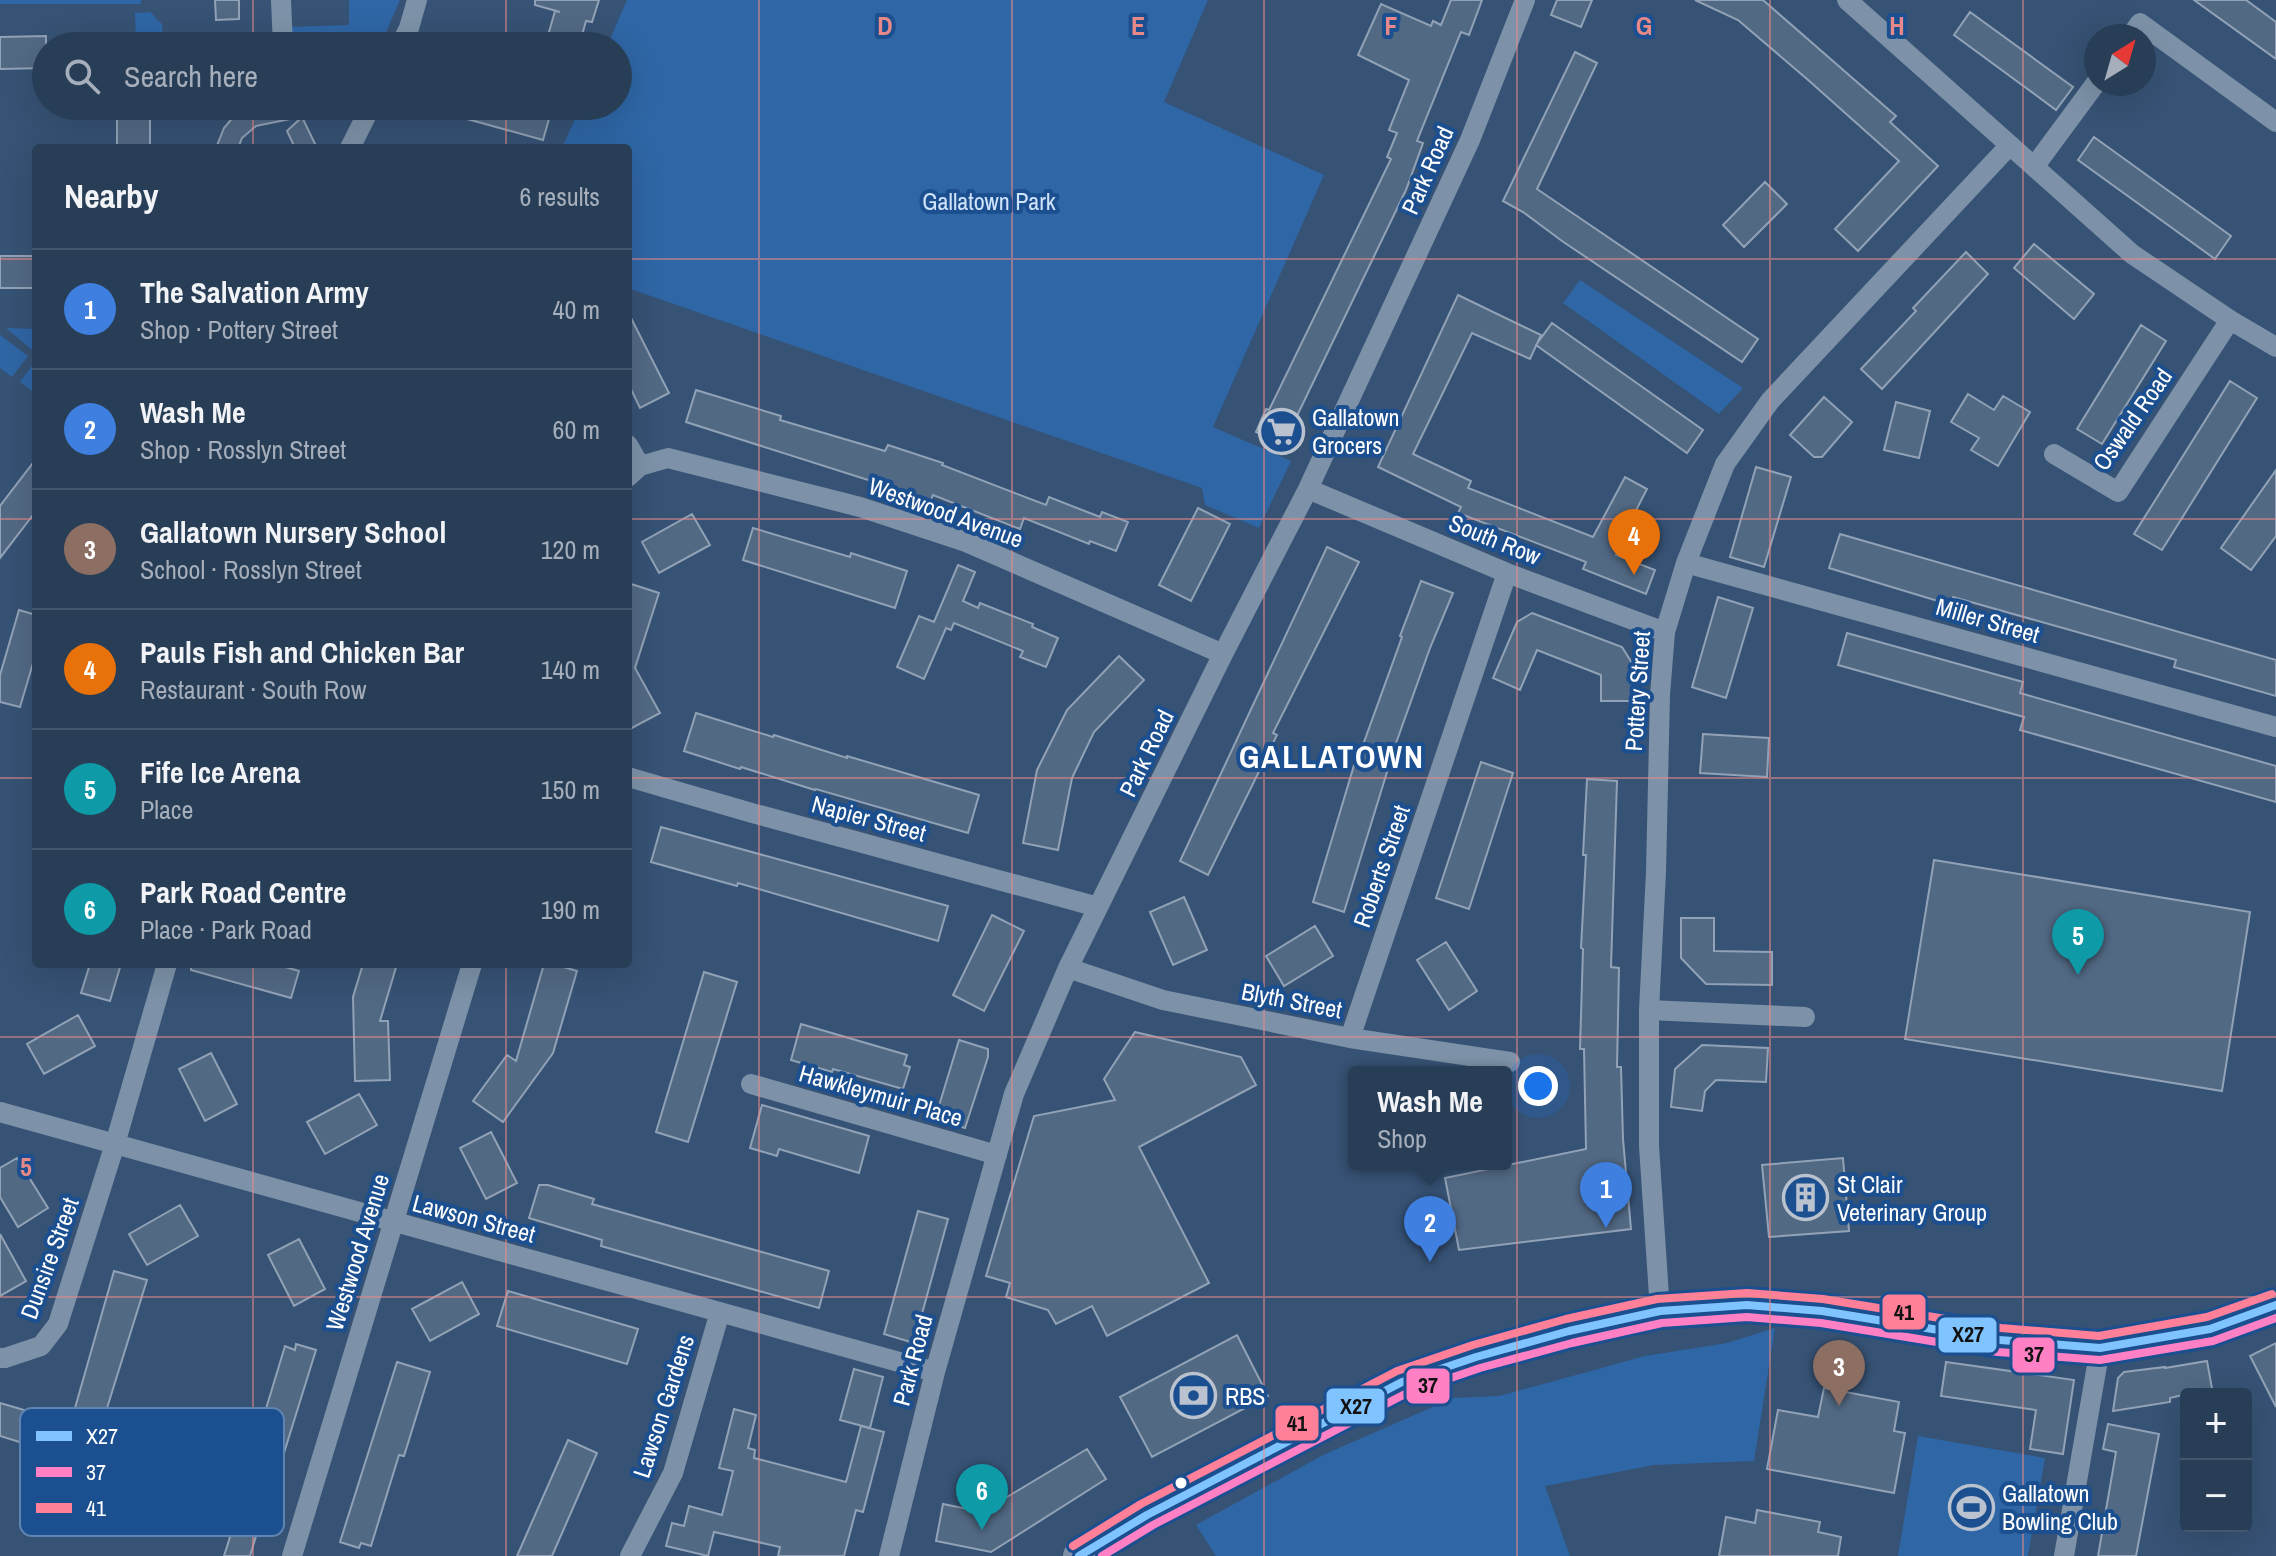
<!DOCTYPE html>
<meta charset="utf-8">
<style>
body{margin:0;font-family:"Archivo Narrow",sans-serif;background:#30455d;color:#f1f3f6}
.controls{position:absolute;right:24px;bottom:24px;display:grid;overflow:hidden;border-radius:8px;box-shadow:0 8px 32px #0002}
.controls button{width:72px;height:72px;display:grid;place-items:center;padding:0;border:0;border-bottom:2px solid #44576d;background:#283e57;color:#f1f3f6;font:40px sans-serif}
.compass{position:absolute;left:2084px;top:24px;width:72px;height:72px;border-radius:50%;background:#283e57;box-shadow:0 8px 32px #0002;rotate:37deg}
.you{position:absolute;left:1538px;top:1086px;width:28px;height:28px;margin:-20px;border:6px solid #fff;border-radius:50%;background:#1a73e8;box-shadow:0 0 0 12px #1a73e833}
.badge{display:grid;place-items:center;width:52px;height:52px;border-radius:50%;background:#ea580c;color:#fff;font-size:26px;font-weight:700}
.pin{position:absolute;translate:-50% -66px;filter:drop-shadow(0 2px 4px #0008)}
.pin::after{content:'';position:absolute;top:42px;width:28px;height:24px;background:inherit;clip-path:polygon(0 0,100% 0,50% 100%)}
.popup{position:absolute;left:1348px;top:1066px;width:164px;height:104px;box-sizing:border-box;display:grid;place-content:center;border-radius:8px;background:#283e57;filter:drop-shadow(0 2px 6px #0005);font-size:26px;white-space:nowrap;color:#a5aeba}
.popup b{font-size:30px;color:#f1f3f6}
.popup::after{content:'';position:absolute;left:50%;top:100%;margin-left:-16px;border:16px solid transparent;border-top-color:#283e57}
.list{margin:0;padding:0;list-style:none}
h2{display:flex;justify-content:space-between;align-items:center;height:104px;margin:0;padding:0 32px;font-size:34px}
h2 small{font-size:26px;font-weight:400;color:#a5aeba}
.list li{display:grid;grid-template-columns:52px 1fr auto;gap:24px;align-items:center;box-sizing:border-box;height:120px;padding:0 32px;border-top:2px solid #44576d}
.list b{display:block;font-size:30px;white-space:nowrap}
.list p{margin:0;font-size:26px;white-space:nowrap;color:#a5aeba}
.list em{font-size:26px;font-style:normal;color:#a5aeba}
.icon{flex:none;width:44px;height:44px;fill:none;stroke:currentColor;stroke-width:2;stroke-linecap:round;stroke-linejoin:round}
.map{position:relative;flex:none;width:2276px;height:1556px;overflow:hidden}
.search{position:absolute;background:#283e57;box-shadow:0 8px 32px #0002;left:32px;top:32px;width:600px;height:88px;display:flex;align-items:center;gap:20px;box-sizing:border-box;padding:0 28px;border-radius:44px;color:#a5aeba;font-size:30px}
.panel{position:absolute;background:#283e57;box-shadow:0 8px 32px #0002;left:32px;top:144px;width:600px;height:824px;border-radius:8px}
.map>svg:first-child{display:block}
.green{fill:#2f66a5}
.building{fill:#526984;stroke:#92a2b6;stroke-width:2}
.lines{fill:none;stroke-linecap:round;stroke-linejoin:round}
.street{stroke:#7d92a8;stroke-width:20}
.primary{stroke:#7d8ea7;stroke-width:32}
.bus-1-casing{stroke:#1b4f8f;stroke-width:14}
.bus-2-casing{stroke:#1b4f8f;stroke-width:14}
.bus-3-casing{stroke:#1b4f8f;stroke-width:14}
.bus-1{stroke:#80c4ff;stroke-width:8}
.bus-2{stroke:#ff80c5;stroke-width:8}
.bus-3{stroke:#ff8098;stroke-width:8}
.grid{fill:none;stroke:#e88989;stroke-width:2;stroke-opacity:0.55}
.bus-dot{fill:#fff;stroke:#1b4f8f;stroke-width:3}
.labels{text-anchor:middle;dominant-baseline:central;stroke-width:8;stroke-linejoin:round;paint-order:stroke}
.street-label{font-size:24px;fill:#fff;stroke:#1b4f8f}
.park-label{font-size:24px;fill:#cfe3fa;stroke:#1b4f8f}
.poi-label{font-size:24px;fill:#fff;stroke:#1b4f8f;text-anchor:start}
.district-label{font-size:32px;font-weight:bold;letter-spacing:2px;fill:#fff;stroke:#1b4f8f}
.key{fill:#1b4f8f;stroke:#5f84b1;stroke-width:2}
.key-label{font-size:22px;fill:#fff}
.grid-label{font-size:26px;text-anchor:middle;font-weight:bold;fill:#e88989;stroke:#1b4f8f;stroke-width:8;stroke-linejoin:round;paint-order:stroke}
.line-badge{stroke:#1b4f8f;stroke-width:3}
.pale-badge-label{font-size:22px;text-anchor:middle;font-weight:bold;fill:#111}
</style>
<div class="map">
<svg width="2276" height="1556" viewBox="0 0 2276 1556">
<rect width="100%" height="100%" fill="#365274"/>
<path class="green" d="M0 0H141V4H0Z
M349 0H400L380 46H293L290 27 349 25Z
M627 0H1208L1164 102 1324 175 1213 427 1291 461 1259 528 1205 505 1202 488 628 288V148H562L581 106H618V46H607Z
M150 12 162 24 164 46H136L135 13Z
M1580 280 1743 388 1719 414 1563 303Z
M6 328 36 329V353Z
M0 335 28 356 12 377 0 368Z
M34 363 36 365V394L20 382Z
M1775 1328 1754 1461 1654 1465 1545 1486 1570 1556H1216L1196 1525 1323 1455 1453 1398 1499 1396 1645 1356 1727 1343Z
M1918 1436 2045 1458 2028 1556H1898Z"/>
<path class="building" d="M215 0H239V19L216 20Z
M535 0H599L592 22 586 21 579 46H545L555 11 560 12 535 5Z
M1451 0H1482L1469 35 1461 32 1417 141 1423 143 1406 190 1294 422 1301 425 1290 448 1256 432 1266 409 1269 410 1391 159 1387 157 1397 133 1389 130 1409 80 1358 55 1381 4 1431 26 1433 21 1441 25Z
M1557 0H1592L1581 27 1551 15Z
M1695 0H1763L1896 116 1890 122 1938 166 1858 251 1835 229 1899 161 1807 79 1738 20Z
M2194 0H2246L2276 22V59Z
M1970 12 2073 87 2056 110 1954 35Z
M46 36V68L0 69V37Z
M1575 52 1597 63 1537 189 1758 339 1742 362 1562 241 1523 212 1503 201Z
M256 106H309L310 115 256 126 242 138 238 148H216L224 128 234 116 248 108Z
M443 106H532L551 112 543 140 442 112Z
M117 112H150V148H117Z
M302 117 317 148H295L287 131Z
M2094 137 2231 236 2215 259 2078 160Z
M1765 182 1787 204 1744 247 1723 225Z
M2034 244 2094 294 2074 319 2014 268Z
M1966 252 1988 274 1882 389 1861 369 1916 311 1913 308Z
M0 256H36V288H0Z
M1458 295 1541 335 1530 359 1472 333 1413 454 1471 481 1468 488 1593 537 1625 477 1647 489 1626 530 1616 555 1655 570 1646 594 1583 569 1586 562 1458 513 1461 507 1378 467Z
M628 312 669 393 640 408 628 383Z
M1552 323 1703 430 1687 453 1536 345Z
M2141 325 2166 341 2102 444 2077 429Z
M2230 381 2257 398 2162 550 2134 534Z
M696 390 781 416 780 420 885 451 888 445 943 463 942 465 1046 505 1049 497 1100 517 1102 512 1128 522 1116 551 1090 541 1089 544 1024 518 1020 529 933 495 931 500 686 422Z
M1968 394 1994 410 2003 396 2030 412 1998 466 1971 450 1979 438 1951 422Z
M1824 397 1852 422 1822 457H1814L1790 435Z
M1896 402 1930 411 1919 458 1884 450Z
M36 459V511L0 558V506Z
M1756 467 1791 477 1764 567 1730 557Z
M2276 470V536L2251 570 2221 548Z
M1198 508 1230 524 1191 601 1159 585Z
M692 514 710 545 659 573 642 542Z
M753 528 850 557 851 553 907 571 895 608 743 560Z
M1840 534 2276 660V696L2174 667 2176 660 1953 597 1951 605 1829 568Z
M1327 547 1359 562 1273 733 1277 735 1208 875 1180 861Z
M958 565 975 572 963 601 978 608 980 603 1033 624 1032 627 1058 638 1046 667 1020 657 1023 651 954 623 951 630 946 628 924 679 897 667 919 616 934 622Z
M1421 581 1453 593 1430 648 1395 746 1344 912 1313 902 1358 752 1360 753 1402 637 1400 636Z
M628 583 659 593 635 668 660 713 628 730Z
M1718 597 1753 608 1726 698 1692 687Z
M19 610 36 615V653L20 707 0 702V675Z
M1532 613 1622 647 1634 666V701H1601V675L1537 650 1520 690 1493 678 1517 622Z
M1847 633 2023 682 2020 693 2276 766V802L2020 730 2024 717 1838 665Z
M1119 656 1144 680 1094 732 1072 778 1058 850 1023 843 1037 770 1067 710Z
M696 713 773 737 774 735 847 758V756L979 795 968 833 816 789 815 790 741 767 740 769 684 751Z
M1703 734 1769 738 1767 777 1700 773Z
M1481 762 1513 773 1469 909 1436 898Z
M1587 779 1617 781 1611 967 1619 968 1617 1067H1621L1623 1139 1631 1229 1459 1250 1445 1178 1586 1149 1584 1049H1580L1583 949 1581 948 1586 855H1583Z
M661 827 948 906 938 941 738 883 737 886 651 862Z
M1934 860 2250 912 2222 1091 1905 1039Z
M1184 897 1207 950 1173 965 1150 912Z
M992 915 1024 931 984 1011 953 995Z
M1681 918H1714V951L1772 952V985L1706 984 1681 958Z
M1315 926 1333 956 1284 986 1266 956Z
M1446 942 1477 991 1449 1010 1417 960Z
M90 964H121L110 1001 81 993Z
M191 964H275L299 971 291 998 191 970Z
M363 964H397L380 1021H388L390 1080 355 1081 353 997Z
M544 964H553L577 971 553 1053 503 1122 473 1101 507 1055 516 1061Z
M704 972 737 982 688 1142 656 1132Z
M78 1015 95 1046 44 1074 27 1044Z
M801 1024 907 1055 904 1065 910 1067 903 1089 833 1069 832 1072 791 1060Z
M1135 1032 1241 1057 1256 1085 1139 1147 1209 1283 1107 1336 1092 1306 1056 1324 1048 1310 1006 1297 1010 1283 986 1276 1034 1116 1115 1100 1104 1079Z
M959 1040 988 1049V1057L965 1128 935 1119Z
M1702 1045 1768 1048 1766 1082 1716 1080 1705 1091 1702 1111 1671 1107 1675 1069Z
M211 1053 237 1104 205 1121 179 1069Z
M359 1094 377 1125 325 1154 307 1122Z
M762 1105 869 1136 859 1173 779 1149 777 1156 750 1148Z
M491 1132 517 1183 486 1199 460 1148Z
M17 1158 48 1208 18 1227 0 1197V1168Z
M1843 1158 1849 1231 1769 1237 1762 1165Z
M539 1185H548L594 1199 592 1204 829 1271 819 1308 601 1246 602 1240 529 1218Z
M180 1205 198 1236 147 1265 129 1234Z
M918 1211 948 1219 914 1343 884 1334Z
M0 1234 26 1281 0 1296Z
M299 1239 325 1289 294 1306 268 1255Z
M114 1271 147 1280 102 1424 73 1415Z
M462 1282 479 1314 430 1341 412 1309Z
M508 1291 638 1329 627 1364 497 1326Z
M1237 1335 1268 1396 1152 1457 1120 1397Z
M2276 1343V1407L2250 1356Z
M296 1344 316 1350 261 1527 259 1526 250 1556H224L237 1515 234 1514 254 1448 264 1451 275 1415 265 1412 285 1346 295 1350Z
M2207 1361 2213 1394H2186L2170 1398V1402L2113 1411 2118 1378 2124 1372 2165 1367V1368Z
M397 1362 430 1372 404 1456 399 1455 371 1546 361 1543 359 1548 340 1542Z
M1946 1362 2074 1380 2063 1454 2030 1449 2036 1410 1941 1396Z
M854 1369 883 1377 870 1428 840 1420Z
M1824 1388 1899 1402 1894 1431 1905 1433 1894 1493 1767 1469 1778 1410 1818 1417Z
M0 1403 51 1418 42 1449 0 1436Z
M734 1409 756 1415 748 1448 755 1450 754 1458 846 1482 861 1426 884 1432 863 1512 856 1510 844 1556H778L780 1547 714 1532 708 1556 666 1546 672 1523 684 1526 689 1506 722 1515 733 1471 719 1468Z
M2108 1424 2159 1434 2136 1556H2098L2116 1452 2103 1449Z
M568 1440 597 1453 552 1556H517Z
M1087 1449 1106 1479 991 1552 936 1541 943 1504 982 1512Z
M1757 1510 1820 1522 1818 1532 1841 1537 1838 1556H1719L1726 1517 1755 1523Z"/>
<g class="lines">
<path class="street" d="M281 0 283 46
M1847 0 2132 254 2230 320 2276 347
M2131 36 2140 23 2276 122
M400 46 409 28 417 0
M350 148 371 106
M2034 167 2096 83
M628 445 640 466
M2054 454 2118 492 2230 320
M628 477 640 466 668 458 860 507 966 542 1223 654
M1308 489 1507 573 1665 632
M1686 563 2276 727
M628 777 752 813 1098 907
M1068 968 1163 1000 1350 1038 1510 1062
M1649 1010 1805 1017
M1350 1038 1507 573
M751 1084 997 1155
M0 1112 935 1372
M1660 1311 1649 1146V1010L1656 872 1660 695 1665 632 1686 563 1725 464 1770 401 2010 145
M0 1358H5L41 1346 58 1324 115 1144 167 964
M292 1556 472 964
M630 1556 673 1473 720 1312
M889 1556 935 1372 1014 1094 1068 968 1223 654 1308 489 1470 140 1525 0
M2064 1556 2100 1348"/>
<path class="primary" d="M1079 1556 1147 1515 1402 1382 1476 1357 1569 1331 1660 1311 1747 1305 1822 1311 2000 1340 2100 1348 2210 1329 2276 1305"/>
<defs>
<path id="bus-1" d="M1079 1556 1147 1515 1402 1382 1476 1357 1569 1331 1660 1311 1747 1305 1822 1311 2000 1340 2100 1348 2210 1329 2276 1305"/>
<path id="bus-2" d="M1102 1556 1153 1525 1407 1393 1480 1368 1572 1343 1662 1323 1747 1317 1821 1323 1998 1352 2100 1360 2213 1341 2276 1318"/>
<path id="bus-3" d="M1073 1546 1141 1504 1397 1371 1473 1345 1566 1319 1657 1299 1747 1293 1823 1299 2001 1328 2099 1336 2207 1317 2272 1294"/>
</defs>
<use href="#bus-1" class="bus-1-casing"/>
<use href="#bus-2" class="bus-2-casing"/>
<use href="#bus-3" class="bus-3-casing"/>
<use href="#bus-1" class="bus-1"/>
<use href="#bus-2" class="bus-2"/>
<use href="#bus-3" class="bus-3"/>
</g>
<path class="grid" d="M253 0V46M506 0V46M759 0V1556M1012 0V1556M1264 0V1556M1517 0V1556M1770 0V1556M2023 0V1556M253 106V148M506 106V148M0 259H36M628 259H2276M0 519H36M628 519H2276M0 778H36M628 778H2276M253 964V1556M506 964V1556M0 1037H2276M0 1297H2276"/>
<defs>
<symbol id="supermarket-ring" viewBox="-11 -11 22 22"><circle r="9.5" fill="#1b4f8f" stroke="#b9c2ce" stroke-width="1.5"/><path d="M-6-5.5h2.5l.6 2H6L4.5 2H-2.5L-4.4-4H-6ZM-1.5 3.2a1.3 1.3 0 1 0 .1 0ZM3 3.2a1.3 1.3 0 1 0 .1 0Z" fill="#b9c2ce"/></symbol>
<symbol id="building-ring" viewBox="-11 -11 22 22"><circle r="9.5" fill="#1b4f8f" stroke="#b9c2ce" stroke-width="1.5"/><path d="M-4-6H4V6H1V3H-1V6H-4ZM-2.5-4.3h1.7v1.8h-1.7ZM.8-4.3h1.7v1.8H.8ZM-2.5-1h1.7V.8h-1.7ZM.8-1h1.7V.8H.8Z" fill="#b9c2ce"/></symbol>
<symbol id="bank-ring" viewBox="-11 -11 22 22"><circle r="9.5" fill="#1b4f8f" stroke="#b9c2ce" stroke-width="1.5"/><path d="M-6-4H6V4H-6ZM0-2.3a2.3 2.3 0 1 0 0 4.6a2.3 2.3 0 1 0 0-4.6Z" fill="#b9c2ce"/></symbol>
<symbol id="stadium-ring" viewBox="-11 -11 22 22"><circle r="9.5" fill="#1b4f8f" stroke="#b9c2ce" stroke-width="1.5"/><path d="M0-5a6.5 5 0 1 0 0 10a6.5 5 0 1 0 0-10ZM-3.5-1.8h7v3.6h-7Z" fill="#b9c2ce"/></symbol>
</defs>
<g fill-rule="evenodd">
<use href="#supermarket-ring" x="1256" y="406" width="51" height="51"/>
<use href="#building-ring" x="1780" y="1172" width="51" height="51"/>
<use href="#bank-ring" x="1168" y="1370" width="51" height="51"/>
<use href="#stadium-ring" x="1946" y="1482" width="51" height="51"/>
</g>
<circle class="bus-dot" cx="1181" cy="1483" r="7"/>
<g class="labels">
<g class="street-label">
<text transform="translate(1427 170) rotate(-66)">Park Road</text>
<text transform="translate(2132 419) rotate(-55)">Oswald Road</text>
<text transform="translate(946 512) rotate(20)">Westwood Avenue</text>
<text transform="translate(1495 539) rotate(22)">South Row</text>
<text transform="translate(1988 620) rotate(16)">Miller Street</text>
<text transform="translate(1637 691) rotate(-86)">Pottery Street</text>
<text transform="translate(1146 753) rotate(-64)">Park Road</text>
<text transform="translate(869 818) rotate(15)">Napier Street</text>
<text transform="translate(1381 866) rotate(-71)">Roberts Street</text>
<text transform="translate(1292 1000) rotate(11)">Blyth Street</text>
<text transform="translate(881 1095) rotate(16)">Hawkleymuir Place</text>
<text transform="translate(474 1218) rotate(15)">Lawson Street</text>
<text transform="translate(357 1252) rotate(-73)">Westwood Avenue</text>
<text transform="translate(49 1258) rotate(-70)">Dunsire Street</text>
<text transform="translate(912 1360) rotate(-75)">Park Road</text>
<text transform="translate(663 1406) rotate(-72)">Lawson Gardens</text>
</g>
<g class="park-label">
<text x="989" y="201">Gallatown Park</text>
</g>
<g class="poi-label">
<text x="1312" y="417">Gallatown<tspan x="1312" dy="28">Grocers</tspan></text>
<text x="1837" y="1184">St Clair<tspan x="1837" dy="28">Veterinary Group</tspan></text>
<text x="1225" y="1396">RBS</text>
<text x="2002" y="1493">Gallatown<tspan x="2002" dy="28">Bowling Club</tspan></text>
</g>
<g class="district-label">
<text x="1332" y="756">GALLATOWN</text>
</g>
</g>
<rect x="20" y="1408" width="264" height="128" rx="12" class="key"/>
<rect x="36" y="1431" width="36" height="10" fill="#80c4ff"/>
<rect x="36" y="1467" width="36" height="10" fill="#ff80c5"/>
<rect x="36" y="1503" width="36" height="10" fill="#ff8098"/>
<g class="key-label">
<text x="86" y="1444">X27</text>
<text x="86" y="1480">37</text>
<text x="86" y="1516">41</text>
</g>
<g class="grid-label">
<text x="885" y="35">D</text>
<text x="1138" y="35">E</text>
<text x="1391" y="35">F</text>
<text x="1644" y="35">G</text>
<text x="1897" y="35">H</text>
<text x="26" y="1176">5</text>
</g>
<g class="line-badge">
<rect x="1881" y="1293" width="46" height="38" rx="8" fill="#ff8098"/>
<rect x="1937" y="1316" width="61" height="38" rx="8" fill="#80c4ff"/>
<rect x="2011" y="1336" width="45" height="38" rx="8" fill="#ff80c5"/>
<rect x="1405" y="1367" width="46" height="38" rx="8" fill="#ff80c5"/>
<rect x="1325" y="1387" width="61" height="38" rx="8" fill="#80c4ff"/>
<rect x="1274" y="1404" width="46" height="38" rx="8" fill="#ff8098"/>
</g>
<g class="pale-badge-label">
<text x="1904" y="1320">41</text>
<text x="1968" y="1342">X27</text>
<text x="2034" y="1362">37</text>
<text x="1428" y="1393">37</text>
<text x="1356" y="1414">X27</text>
<text x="1297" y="1431">41</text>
</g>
</svg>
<div class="controls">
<button>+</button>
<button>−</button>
</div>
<svg class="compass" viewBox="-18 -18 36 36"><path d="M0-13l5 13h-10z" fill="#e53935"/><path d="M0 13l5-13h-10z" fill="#a5aeba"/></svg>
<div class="you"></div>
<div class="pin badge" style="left:1606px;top:1228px;background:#3f7fe0">1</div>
<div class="pin badge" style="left:1430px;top:1262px;background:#3f7fe0">2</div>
<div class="popup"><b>Wash Me</b>Shop</div>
<div class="pin badge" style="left:1839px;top:1406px;background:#8d6e63">3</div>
<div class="pin badge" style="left:1634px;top:575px;background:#e8710a">4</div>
<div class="pin badge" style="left:2078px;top:975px;background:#0f9aa8">5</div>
<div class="pin badge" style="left:982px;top:1530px;background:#0f9aa8">6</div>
<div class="search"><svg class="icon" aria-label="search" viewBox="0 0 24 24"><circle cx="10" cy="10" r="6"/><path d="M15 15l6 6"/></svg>Search here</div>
<section class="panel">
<h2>Nearby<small>6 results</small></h2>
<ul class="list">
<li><span class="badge" style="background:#3f7fe0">1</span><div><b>The Salvation Army</b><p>Shop · Pottery Street</p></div><em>40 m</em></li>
<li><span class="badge" style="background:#3f7fe0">2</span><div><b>Wash Me</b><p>Shop · Rosslyn Street</p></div><em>60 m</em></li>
<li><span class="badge" style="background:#8d6e63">3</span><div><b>Gallatown Nursery School</b><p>School · Rosslyn Street</p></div><em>120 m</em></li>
<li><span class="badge" style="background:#e8710a">4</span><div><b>Pauls Fish and Chicken Bar</b><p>Restaurant · South Row</p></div><em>140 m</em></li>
<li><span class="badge" style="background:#0f9aa8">5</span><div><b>Fife Ice Arena</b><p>Place</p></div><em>150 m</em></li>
<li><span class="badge" style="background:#0f9aa8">6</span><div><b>Park Road Centre</b><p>Place · Park Road</p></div><em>190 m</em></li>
</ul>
</section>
</div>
